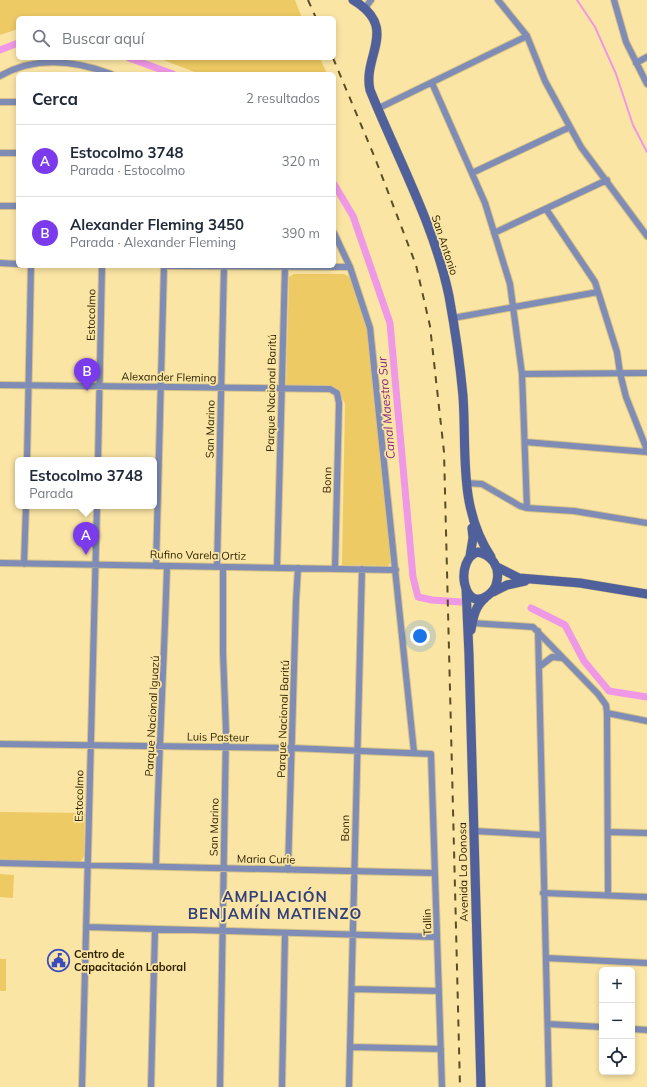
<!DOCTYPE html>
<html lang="es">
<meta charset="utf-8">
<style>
body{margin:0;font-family:Mulish,sans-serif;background:#f2f2f3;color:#1f2937}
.controls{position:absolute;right:12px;bottom:12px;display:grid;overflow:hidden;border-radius:6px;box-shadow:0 2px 6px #0003}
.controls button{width:36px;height:36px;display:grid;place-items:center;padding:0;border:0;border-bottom:1px solid #e0e1e3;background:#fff;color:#1f2937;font:20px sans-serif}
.you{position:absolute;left:420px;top:636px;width:14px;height:14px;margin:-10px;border:3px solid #fff;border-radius:50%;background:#1a73e8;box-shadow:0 0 0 6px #1a73e833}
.badge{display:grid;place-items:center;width:26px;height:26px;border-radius:50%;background:#7c3aed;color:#fff;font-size:13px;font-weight:700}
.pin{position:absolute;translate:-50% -33px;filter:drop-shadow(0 1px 2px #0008)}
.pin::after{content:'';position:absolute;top:21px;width:14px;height:12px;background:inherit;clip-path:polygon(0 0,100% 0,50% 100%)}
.popup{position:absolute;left:15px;top:457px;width:142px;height:52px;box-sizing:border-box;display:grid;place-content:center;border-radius:6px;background:#fff;filter:drop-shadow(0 1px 3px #0005);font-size:13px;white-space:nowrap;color:#747a83}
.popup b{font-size:15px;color:#1f2937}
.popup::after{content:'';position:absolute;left:50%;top:100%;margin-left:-8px;border:8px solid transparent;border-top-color:#fff}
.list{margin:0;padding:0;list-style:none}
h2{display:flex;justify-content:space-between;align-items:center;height:52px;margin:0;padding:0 16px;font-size:17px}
h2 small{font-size:13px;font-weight:400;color:#747a83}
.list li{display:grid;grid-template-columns:26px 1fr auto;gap:12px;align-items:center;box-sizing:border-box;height:72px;padding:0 16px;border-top:1px solid #e0e1e3}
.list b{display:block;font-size:15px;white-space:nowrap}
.list p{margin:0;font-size:13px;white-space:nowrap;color:#747a83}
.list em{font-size:13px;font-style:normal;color:#747a83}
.icon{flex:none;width:22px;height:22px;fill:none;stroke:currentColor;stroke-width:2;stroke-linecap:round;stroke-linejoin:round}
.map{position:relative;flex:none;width:647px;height:1087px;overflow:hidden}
.search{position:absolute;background:#fff;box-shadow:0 2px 6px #0003;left:16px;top:16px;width:320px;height:44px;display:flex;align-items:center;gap:10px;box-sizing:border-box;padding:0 14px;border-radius:6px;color:#747a83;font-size:15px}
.panel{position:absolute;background:#fff;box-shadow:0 2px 6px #0003;left:16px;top:72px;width:320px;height:196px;border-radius:6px}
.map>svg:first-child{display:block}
.green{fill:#edca63}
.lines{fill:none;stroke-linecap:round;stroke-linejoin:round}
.stream{stroke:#ef98e5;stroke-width:2}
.canal{stroke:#ef98e5;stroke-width:7}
.street-casing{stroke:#d6c288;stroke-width:8}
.secondary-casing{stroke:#d6c288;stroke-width:10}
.street{stroke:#7f8cb5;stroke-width:6}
.secondary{stroke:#50609b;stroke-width:9}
.rail{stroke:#5b4d24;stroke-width:2;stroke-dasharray:7 7;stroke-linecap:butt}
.labels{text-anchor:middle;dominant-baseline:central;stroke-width:3.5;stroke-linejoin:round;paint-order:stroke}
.street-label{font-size:11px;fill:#302502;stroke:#fbe5a5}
.poi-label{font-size:11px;font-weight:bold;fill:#302502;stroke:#fbe5a5;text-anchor:start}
.water-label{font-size:12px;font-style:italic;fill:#882481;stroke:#fbe5a5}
.district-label{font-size:15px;font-weight:bold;letter-spacing:1px;fill:#32417b;stroke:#fbe5a5}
</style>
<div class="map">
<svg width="647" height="1087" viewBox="0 0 647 1087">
<rect width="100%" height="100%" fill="#fbe5a5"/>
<path class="green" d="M0 0H295L302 18H18V29L0 35Z
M158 58H320L327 74H200Z
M294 274H344L351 278 367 329 391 562 388 566 342 565 345 404 340 394 331 388 286 386 289 277Z
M0 812 85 813 84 856 82 860 78 862 0 860Z
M0 874 14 875 13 898 0 897Z
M0 959H6V991H0Z"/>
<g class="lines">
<path class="stream" d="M577 0 595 27 616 74 633 125 647 152"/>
<path class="canal" d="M0 50 18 43
M129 58 173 74
M334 184 353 216 390 323 413 577 418 597 432 600 461 602
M531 608 565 625 584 661 609 691 647 697"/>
<defs>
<path id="street" d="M498 0 527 36 545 81 581 147 647 236
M614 0 626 42 647 84
M365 8 371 0
M636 63 647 57
M0 76C35 56 74 60 111 74
M432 83 485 203 510 284 522 374 527 508
M0 102H18
M377 109 527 36
M0 153H18
M472 173 570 127
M0 206H18
M546 209 595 282 617 352 620 373 626 397 647 450
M334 233 350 267 370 328 414 752
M494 233 607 180
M0 263 18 264
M169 266 350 267
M453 318 598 292
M522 374 647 373
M0 385 330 389 337 393 339 403 335 569
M525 442 647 452
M27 460 31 266
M98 460 102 266
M466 483 482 484 520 506 527 508 574 511 647 523
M0 563 396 570
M24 564 26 506
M156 566 164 266
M217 567 224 267
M277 568 285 267
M472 623 533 627 598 694 606 705 607 713 647 721
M538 631 549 1087
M539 667 552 657 562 658
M607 713 608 895
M0 744 292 748 431 754 442 1087
M474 831 542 835
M608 832 647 833
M0 863 435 873
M156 866C158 766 164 666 167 566
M288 870 296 601 298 568
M543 893 647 897
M86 927 437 937
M546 958 647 963
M352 989 439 991
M548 1024 602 1027
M632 1029 647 1030
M350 1047 441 1049
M82 1087 97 506
M151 1087 155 929
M220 1087 226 731 223 653V567
M282 1087 285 933
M349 1087 362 569"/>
<path id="secondary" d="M353 0C400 28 362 56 370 90 397 157 434 224 449 296 455 329 460 363 463 396 467 453 458 507 491 557
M478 552C492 555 500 567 497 581 496 588 493 592 487 596 463 613 454 559 478 552Z
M470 556 473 538 472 528
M497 567 519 578 580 583 647 594
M466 588 469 655 481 1087
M493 592 507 585 525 581
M471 630C473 618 475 606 485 598"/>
</defs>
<use href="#street" class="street-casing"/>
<use href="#secondary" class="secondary-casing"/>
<use href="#street" class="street"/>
<use href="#secondary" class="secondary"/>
<path class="rail" d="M308 0 316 18
M333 58 375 158 416 265 430 326 444 452 460 1087"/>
</g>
<defs>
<symbol id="civic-ring" viewBox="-11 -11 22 22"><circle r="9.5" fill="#fbe5a5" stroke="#3a4cbf" stroke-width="1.5"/><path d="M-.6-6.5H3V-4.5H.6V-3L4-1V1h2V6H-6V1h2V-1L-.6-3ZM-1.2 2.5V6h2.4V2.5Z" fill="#3a4cbf"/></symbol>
</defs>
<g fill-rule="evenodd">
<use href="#civic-ring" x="46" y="948" width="25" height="25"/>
</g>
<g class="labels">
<g class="street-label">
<text transform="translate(445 245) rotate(72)">San Antonio</text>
<text transform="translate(91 315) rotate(-89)">Estocolmo</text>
<text transform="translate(169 377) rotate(1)">Alexander Fleming</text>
<text transform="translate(271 393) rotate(-89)">Parque Nacional Baritú</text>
<text transform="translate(210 429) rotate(-89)">San Marino</text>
<text transform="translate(327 480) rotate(-88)">Bonn</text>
<text transform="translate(198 555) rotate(1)">Rufino Varela Ortiz</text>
<text transform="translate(152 716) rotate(-87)">Parque Nacional Iguazú</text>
<text transform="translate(283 719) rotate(-88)">Parque Nacional Baritú</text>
<text transform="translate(218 737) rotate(1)">Luis Pasteur</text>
<text transform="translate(79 796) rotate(-89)">Estocolmo</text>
<text transform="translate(214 827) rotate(-89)">San Marino</text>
<text transform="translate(345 828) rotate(-89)">Bonn</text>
<text transform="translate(266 859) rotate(1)">Maria Curie</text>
<text transform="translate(463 872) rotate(-91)">Avenida La Donosa</text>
<text transform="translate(427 922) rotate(-92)">Tallin</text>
</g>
<g class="poi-label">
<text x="74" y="954">Centro de<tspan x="74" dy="13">Capacitación Laboral</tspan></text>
</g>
<g class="water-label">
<text transform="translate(386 408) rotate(-95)">Canal Maestro Sur</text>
</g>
<g class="district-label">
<text x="275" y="896">AMPLIACIÓN<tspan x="275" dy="17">BENJAMÍN MATIENZO</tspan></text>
</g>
</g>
</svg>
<div class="controls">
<button>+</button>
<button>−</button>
<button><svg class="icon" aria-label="locate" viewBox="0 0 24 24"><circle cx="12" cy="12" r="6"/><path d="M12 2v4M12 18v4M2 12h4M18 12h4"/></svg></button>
</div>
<div class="you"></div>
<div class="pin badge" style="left:86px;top:555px">A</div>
<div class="popup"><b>Estocolmo 3748</b>Parada</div>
<div class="pin badge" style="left:87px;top:391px">B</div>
<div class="search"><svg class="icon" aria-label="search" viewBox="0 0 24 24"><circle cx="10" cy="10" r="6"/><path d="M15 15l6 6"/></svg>Buscar aquí</div>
<section class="panel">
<h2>Cerca<small>2 resultados</small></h2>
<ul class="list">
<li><span class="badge">A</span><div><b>Estocolmo 3748</b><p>Parada · Estocolmo</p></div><em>320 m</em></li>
<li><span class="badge">B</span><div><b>Alexander Fleming 3450</b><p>Parada · Alexander Fleming</p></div><em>390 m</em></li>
</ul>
</section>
</div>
